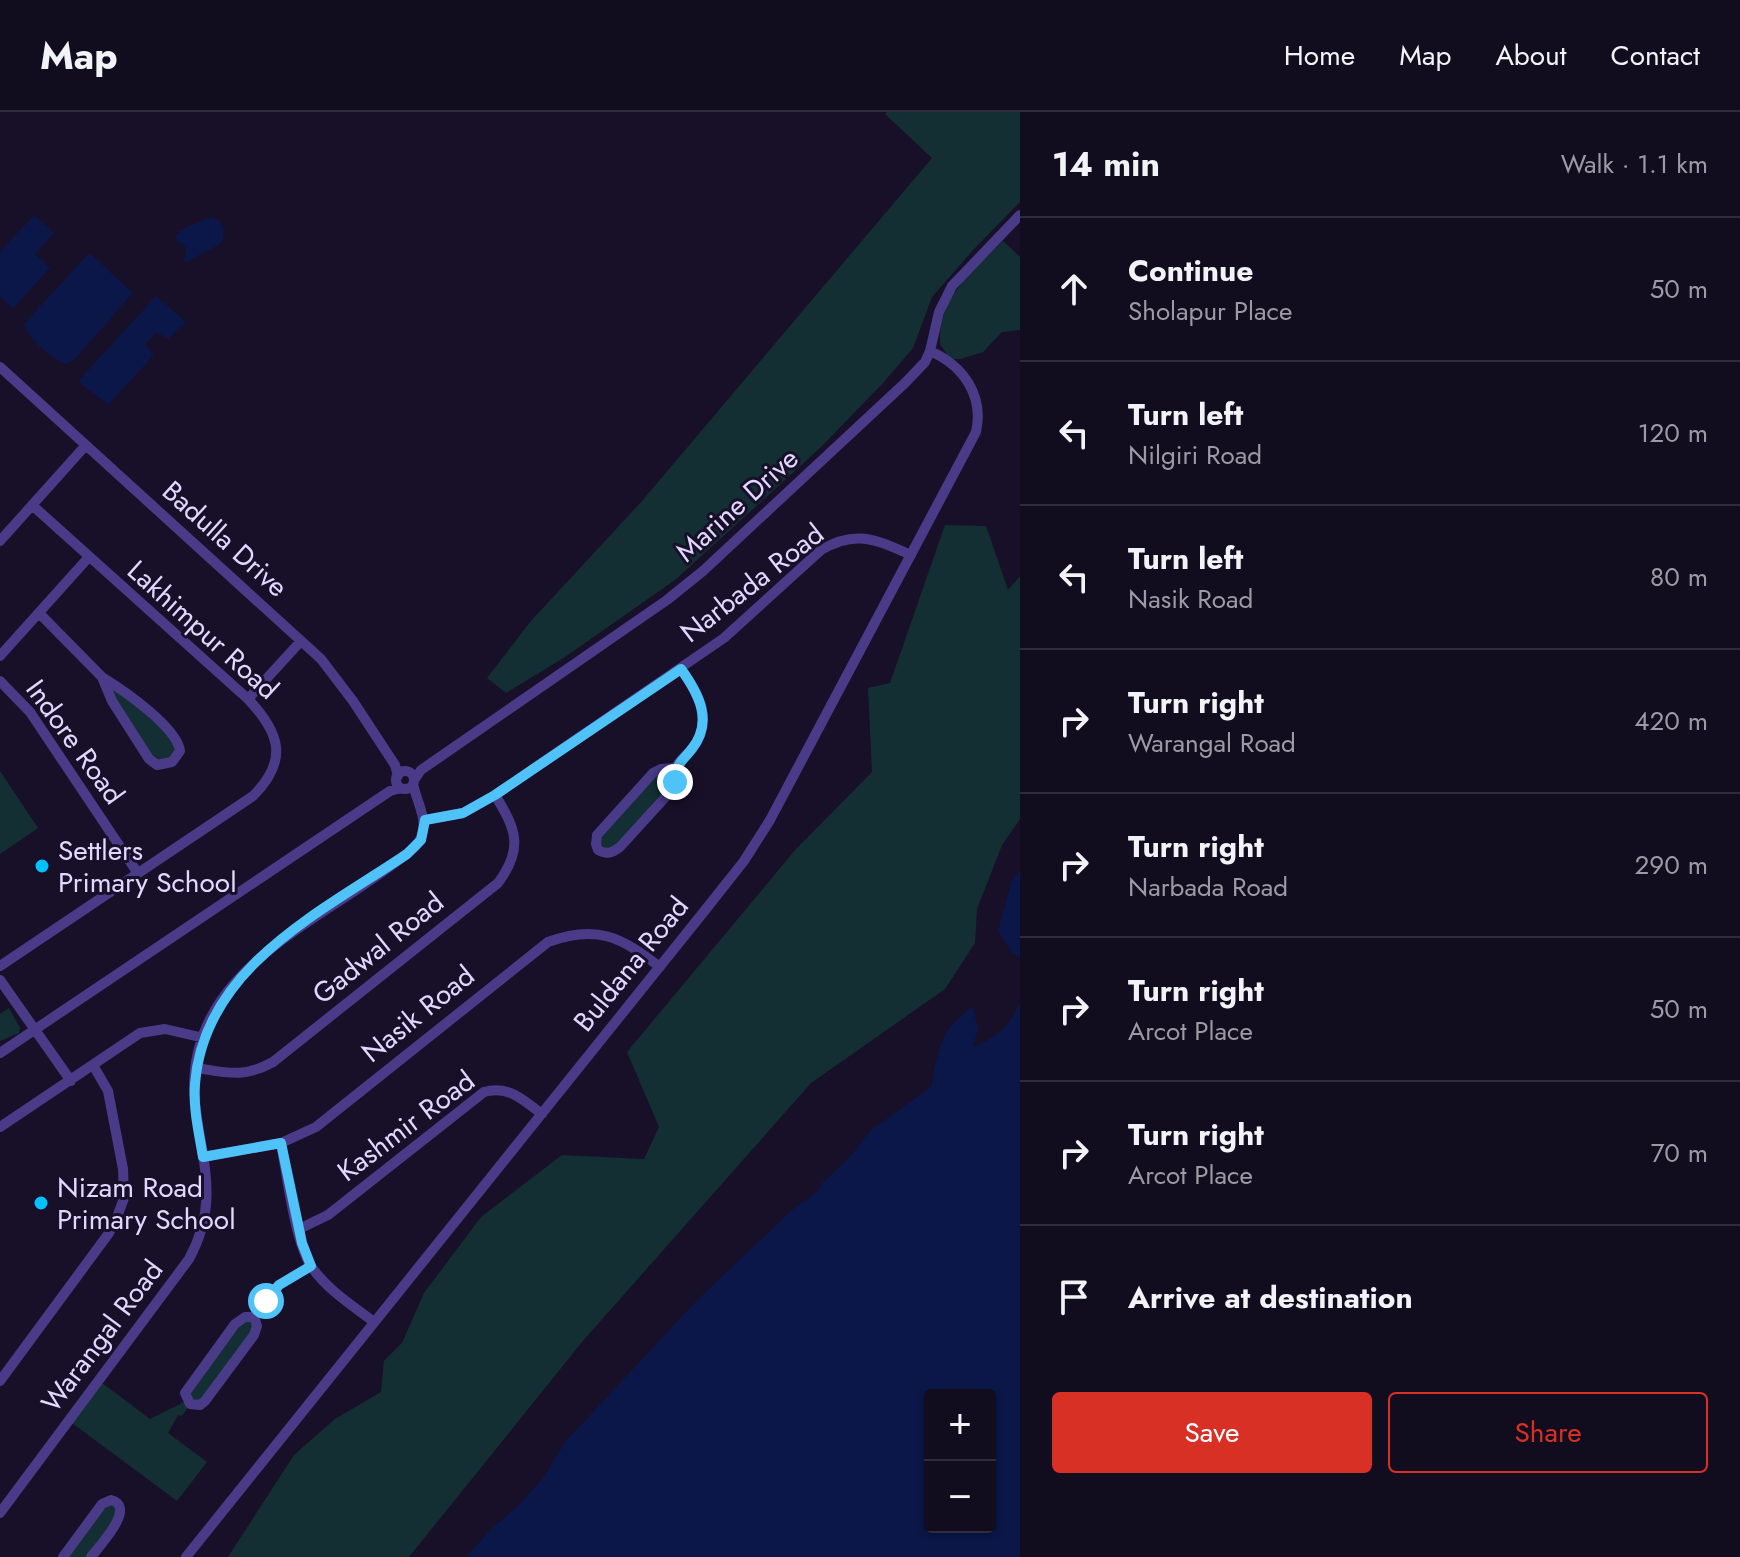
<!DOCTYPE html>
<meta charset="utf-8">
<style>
body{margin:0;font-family:Jost,sans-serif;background:#1f1a2c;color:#f1f3f6}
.controls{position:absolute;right:24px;bottom:24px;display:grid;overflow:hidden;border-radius:8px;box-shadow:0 2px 6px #0004}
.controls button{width:72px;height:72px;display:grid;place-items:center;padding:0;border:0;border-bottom:2px solid #312c3d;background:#120c1f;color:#f1f3f6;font:40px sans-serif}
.stop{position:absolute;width:24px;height:24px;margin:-18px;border:6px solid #4fc3f7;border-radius:50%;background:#fff}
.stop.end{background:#4fc3f7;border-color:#fff;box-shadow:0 2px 8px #0008}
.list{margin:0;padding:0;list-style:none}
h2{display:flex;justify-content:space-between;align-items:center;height:104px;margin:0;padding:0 32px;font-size:34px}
h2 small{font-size:26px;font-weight:400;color:#9c9ba4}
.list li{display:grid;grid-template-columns:52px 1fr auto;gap:24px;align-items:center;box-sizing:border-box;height:144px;padding:0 32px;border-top:2px solid #312c3d}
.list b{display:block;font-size:30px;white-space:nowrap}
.list p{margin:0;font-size:26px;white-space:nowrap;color:#9c9ba4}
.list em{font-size:26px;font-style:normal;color:#9c9ba4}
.actions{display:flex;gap:16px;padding:24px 32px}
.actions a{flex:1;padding:18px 0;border:2px solid #d93025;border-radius:8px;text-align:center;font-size:28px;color:#d93025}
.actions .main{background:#d93025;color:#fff}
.icon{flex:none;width:44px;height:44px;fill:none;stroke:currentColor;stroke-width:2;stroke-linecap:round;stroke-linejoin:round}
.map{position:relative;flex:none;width:1020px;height:1445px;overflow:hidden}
header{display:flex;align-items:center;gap:48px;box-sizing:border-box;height:112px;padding:0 40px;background:#120c1f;border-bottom:2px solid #312c3d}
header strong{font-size:38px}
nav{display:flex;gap:44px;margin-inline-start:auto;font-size:28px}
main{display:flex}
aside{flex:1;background:#120c1f}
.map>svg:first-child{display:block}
.green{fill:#132f33}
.water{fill:#0a1748;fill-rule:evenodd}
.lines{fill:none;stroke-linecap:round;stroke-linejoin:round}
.minor{stroke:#493b88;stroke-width:10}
.route{stroke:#4fc3f7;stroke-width:10}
.poi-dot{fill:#04c1ff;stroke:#181029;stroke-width:3}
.labels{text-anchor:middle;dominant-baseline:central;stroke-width:6;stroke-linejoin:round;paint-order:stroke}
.street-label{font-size:28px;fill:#e2d8ff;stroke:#181029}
.poi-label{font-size:28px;fill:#e2d8ff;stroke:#181029;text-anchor:start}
</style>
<header>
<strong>Map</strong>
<nav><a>Home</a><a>Map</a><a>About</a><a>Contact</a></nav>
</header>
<main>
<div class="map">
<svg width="1020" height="1445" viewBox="0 0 1020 1445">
<rect width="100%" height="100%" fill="#181029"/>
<path class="green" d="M887 0H1020V90L974 137 932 185 913 236 883 271 820 336 675 468 565 545 506 581 487 566 531 509 642 389 932 46 885 2Z
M1003 129 1020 145V218L1002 220 983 240 961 247H950L940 232C938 185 973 159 1003 129Z
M945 413 986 414 1008 478 1020 464V707L1002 733 977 797 975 831 945 877 811 971 582 1230 409 1445H228L294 1343 335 1307 381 1280 384 1249 402 1231 424 1181 481 1105 562 1043 644 1047 659 1015 627 940 796 737 872 660 868 576 890 571Z
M113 578H118L175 629 174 644 161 649 153 645 112 581Z
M0 659 38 716 0 742Z
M669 660 672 674 622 731 604 739 597 729 654 664Z
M9 896 20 916 19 921 0 929V902Z
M244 1209H252L255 1215 208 1283 194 1292 188 1280Z
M102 1271 150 1307 184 1290 189 1294 182 1304 178 1303 168 1321 207 1350 177 1389 72 1311Z
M110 1390 120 1399 88 1445H66Z"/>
<path class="water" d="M34 103 54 121 35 142 50 156 13 197 0 185V140Z
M211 105 219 109 224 117 223 129C212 139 199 141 187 151L184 149 186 143 185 134 177 129 175 124 182 117Z
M88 142 92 143 133 181 74 248 65 252C51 246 27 227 24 212Z
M156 184 186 210 168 227 157 220 145 233 154 243 108 293 80 271V267Z
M1020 759V847L1012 841 998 819 1012 768Z
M1018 893H1020V1445H466L491 1417 519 1393 545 1363 565 1330 697 1188 792 1098 819 1078 823 1070 847 1048 871 1018 931 975C939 937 939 917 973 895L978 917 973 935C994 926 1010 916 1018 893ZM930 1283H990V1415H930Z"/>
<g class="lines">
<path class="minor" d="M0 255 321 547 353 589 395 653 398 664
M0 429 86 333
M39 501 102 565
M0 544 88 446
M102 565C123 578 177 615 180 639L172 650 157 653 149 647 112 589Z
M0 569 30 600 137 760
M248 587 301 529
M675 656 661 657 653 661 597 723 596 732 598 738C607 743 612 741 620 735L671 679C675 671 673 662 676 655 679 648 688 642 693 636 714 608 698 581 681 557
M396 668a9 9 0 1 1 18 0a9 9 0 1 1-18 0Z
M414 668 421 658 667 488 703 459 905 271 925 250 930 239 939 200 952 174 1020 103
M425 708 463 701 495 683 724 526 821 438C856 417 877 428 911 443
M0 854 253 684C289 648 280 621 248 587L32 393
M0 868 71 969
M0 941 390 679 401 676
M197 956C229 961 244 966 273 950L498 771C524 736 516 717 495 683
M0 1015 140 921 165 917 204 926
M281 1031C287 1063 295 1133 313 1157 329 1179 353 1194 374 1210
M203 1045 281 1031 316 1015 548 830C597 812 621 825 660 855
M299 1117 328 1103 484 980C509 973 523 988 542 1002
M254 1205 257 1214 254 1223 205 1289 200 1293 190 1292 185 1281 235 1212 245 1205H254L279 1173 311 1154
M0 1269 109 1121 116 1108 124 1086 123 1057 108 979 93 953
M0 1401 189 1147C220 1090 202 1051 195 991 181 854 332 807 415 735 433 714 418 695 413 672
M63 1445 102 1392 111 1388C137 1395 100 1433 91 1445
M186 1445 702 802 744 749 770 708 976 320C984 284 964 254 930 239"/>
</g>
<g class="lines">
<path class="route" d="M266 1189 279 1173 311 1154 302 1131 281 1031 203 1045C199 1021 193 996 195 972 204 855 321 800 407 742L421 728 425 708 463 701 495 683 681 557C699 582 714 610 691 638 679 653 677 650 675 670"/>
</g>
<g class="poi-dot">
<circle cx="42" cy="754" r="8"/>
<circle cx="41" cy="1091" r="8"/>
</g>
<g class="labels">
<g class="street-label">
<text transform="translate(737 393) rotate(-42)">Marine Drive</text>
<text transform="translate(225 427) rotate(42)">Badulla Drive</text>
<text transform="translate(752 471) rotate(-38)">Narbada Road</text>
<text transform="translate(203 518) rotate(42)">Lakhimpur Road</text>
<text transform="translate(75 630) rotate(54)">Indore Road</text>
<text transform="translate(378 836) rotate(-39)">Gadwal Road</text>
<text transform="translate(631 852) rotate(-51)">Buldana Road</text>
<text transform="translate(418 902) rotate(-39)">Nasik Road</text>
<text transform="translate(406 1014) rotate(-37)">Kashmir Road</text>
<text transform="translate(102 1224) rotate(-53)">Warangal Road</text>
</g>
<g class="poi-label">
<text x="58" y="738">Settlers<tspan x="58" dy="32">Primary School</tspan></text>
<text x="57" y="1075">Nizam Road<tspan x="57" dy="32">Primary School</tspan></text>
</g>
</g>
</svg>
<div class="controls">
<button>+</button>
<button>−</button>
</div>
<div class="stop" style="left:266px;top:1189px"></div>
<div class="stop end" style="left:675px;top:670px"></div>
</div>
<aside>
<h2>14 min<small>Walk · 1.1 km</small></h2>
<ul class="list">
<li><svg class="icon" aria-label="ahead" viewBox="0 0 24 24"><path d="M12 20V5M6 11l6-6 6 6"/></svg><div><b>Continue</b><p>Sholapur Place</p></div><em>50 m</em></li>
<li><svg class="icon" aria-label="left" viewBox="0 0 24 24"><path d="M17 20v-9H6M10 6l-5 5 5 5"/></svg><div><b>Turn left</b><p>Nilgiri Road</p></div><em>120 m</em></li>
<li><svg class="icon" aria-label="left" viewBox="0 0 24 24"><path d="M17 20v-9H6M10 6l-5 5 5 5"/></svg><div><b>Turn left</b><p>Nasik Road</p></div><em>80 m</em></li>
<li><svg class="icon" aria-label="right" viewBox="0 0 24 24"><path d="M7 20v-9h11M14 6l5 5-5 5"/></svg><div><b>Turn right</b><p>Warangal Road</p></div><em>420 m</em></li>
<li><svg class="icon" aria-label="right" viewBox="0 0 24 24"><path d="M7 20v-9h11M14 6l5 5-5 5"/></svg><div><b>Turn right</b><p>Narbada Road</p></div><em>290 m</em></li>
<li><svg class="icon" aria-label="right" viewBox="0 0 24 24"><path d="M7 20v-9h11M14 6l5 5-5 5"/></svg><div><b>Turn right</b><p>Arcot Place</p></div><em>50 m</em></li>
<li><svg class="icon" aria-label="right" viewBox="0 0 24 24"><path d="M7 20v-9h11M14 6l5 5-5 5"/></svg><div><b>Turn right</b><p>Arcot Place</p></div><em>70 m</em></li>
<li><svg class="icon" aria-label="arrive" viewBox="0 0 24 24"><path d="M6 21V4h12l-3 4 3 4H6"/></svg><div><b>Arrive at destination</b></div></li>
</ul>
<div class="actions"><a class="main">Save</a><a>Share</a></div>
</aside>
</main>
